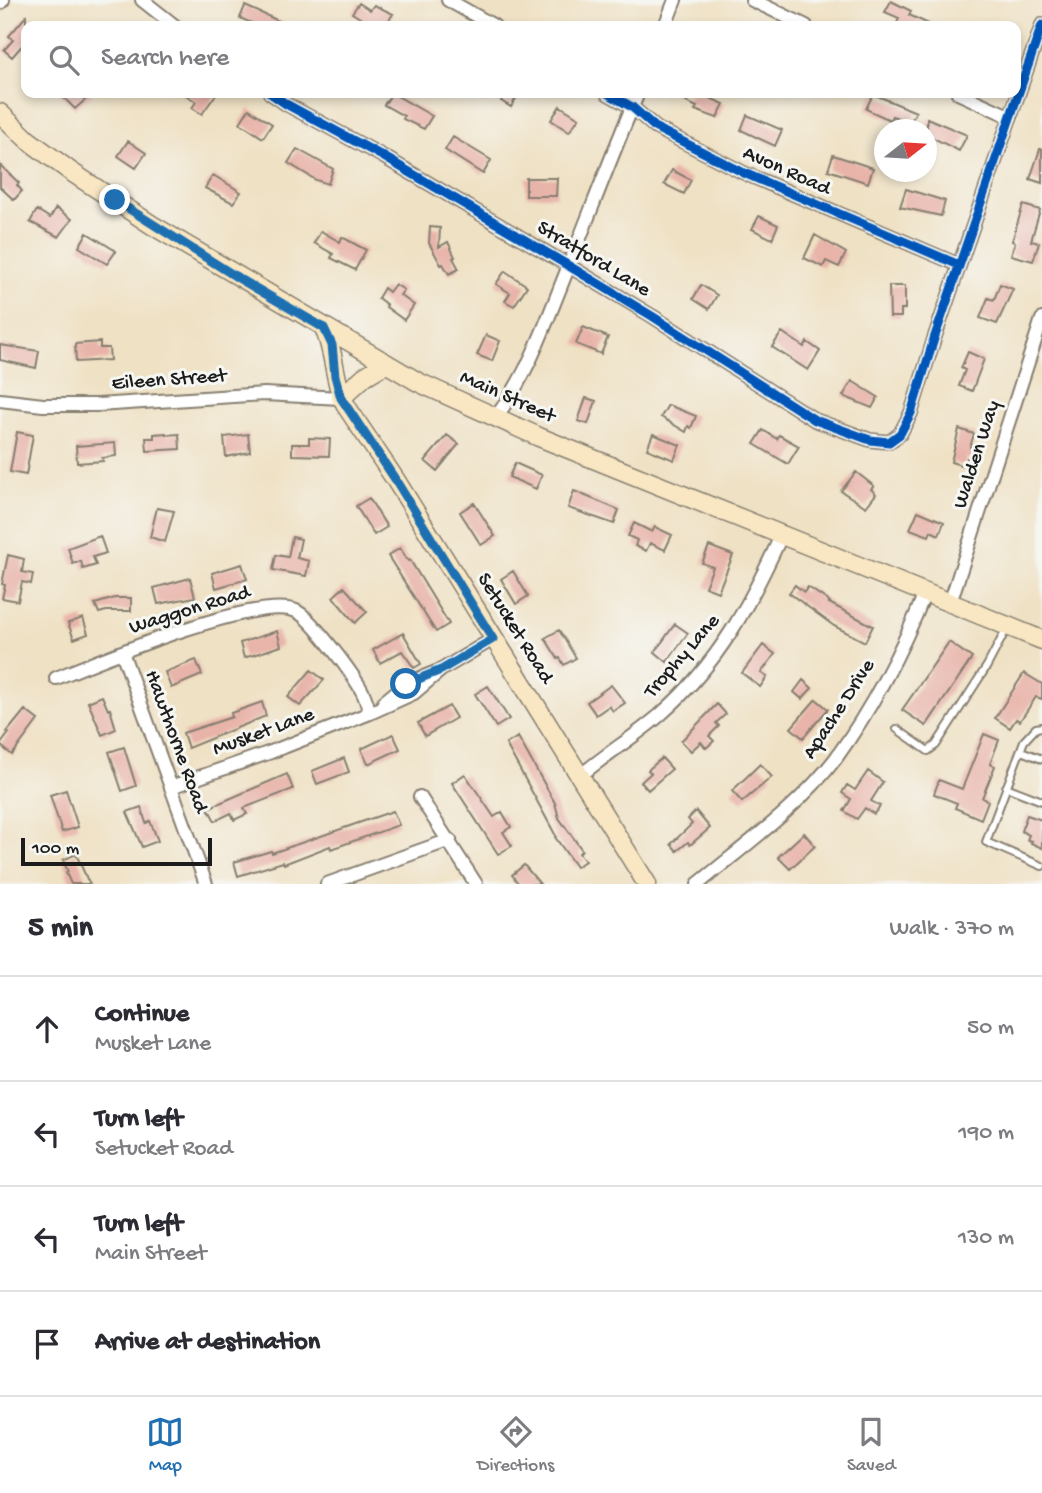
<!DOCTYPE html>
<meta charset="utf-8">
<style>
body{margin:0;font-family:"Gochi Hand",sans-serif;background:#f7f7f7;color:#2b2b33}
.compass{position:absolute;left:874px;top:119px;width:63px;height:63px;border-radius:50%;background:#fff;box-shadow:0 4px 10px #0003;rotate:73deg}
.scale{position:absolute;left:21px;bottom:18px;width:191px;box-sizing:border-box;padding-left:7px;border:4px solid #1c1c1c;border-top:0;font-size:19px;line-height:24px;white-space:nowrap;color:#1c1c1c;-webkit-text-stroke:5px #f6f6f2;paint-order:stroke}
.stop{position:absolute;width:21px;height:21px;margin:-16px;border:5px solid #1f6fb2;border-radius:50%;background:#fff}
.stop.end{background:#1f6fb2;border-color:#fff;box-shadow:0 2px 7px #0008}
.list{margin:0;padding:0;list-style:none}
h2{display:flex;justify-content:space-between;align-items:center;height:91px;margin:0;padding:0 28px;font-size:30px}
h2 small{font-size:23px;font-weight:400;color:#7c7c81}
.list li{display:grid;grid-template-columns:46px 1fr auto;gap:21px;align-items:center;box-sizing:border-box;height:105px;padding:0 28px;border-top:2px solid #e1e1e2}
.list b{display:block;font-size:26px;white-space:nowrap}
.list p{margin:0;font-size:23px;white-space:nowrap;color:#7c7c81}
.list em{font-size:23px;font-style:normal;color:#7c7c81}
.icon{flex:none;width:38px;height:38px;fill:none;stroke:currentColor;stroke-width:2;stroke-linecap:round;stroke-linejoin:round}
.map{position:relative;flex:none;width:1042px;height:884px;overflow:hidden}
.search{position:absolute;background:#fff;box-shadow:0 4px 10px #0003;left:21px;right:21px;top:21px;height:77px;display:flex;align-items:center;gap:18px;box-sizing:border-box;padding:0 24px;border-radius:14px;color:#7c7c81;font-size:26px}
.sheet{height:511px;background:#fff}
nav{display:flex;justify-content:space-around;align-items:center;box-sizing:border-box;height:98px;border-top:2px solid #e1e1e2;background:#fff;font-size:19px;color:#7c7c81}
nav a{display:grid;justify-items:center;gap:4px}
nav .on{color:#1f6fb2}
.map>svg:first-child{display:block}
.building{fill:#e8b3a9}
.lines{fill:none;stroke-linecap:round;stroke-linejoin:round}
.lane-casing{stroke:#867e70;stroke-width:10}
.street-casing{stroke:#867e70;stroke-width:16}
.secondary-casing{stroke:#867e70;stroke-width:21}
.lane{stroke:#fff;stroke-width:6}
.street{stroke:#fff;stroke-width:12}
.secondary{stroke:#f9e7c3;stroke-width:18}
.cycleway-casing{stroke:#f6f6f2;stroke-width:13}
.cycleway{stroke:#0057b8;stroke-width:9}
.route{stroke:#1f6fb2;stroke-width:9}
.labels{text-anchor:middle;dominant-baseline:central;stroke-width:6;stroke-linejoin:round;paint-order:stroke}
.street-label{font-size:21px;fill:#1c1c1c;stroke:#f6f6f2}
</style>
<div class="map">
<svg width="1042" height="884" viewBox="0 0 1042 884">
<rect width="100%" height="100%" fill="#f6f6f2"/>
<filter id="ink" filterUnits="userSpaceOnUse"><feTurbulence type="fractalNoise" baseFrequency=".0143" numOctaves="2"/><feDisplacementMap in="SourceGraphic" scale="14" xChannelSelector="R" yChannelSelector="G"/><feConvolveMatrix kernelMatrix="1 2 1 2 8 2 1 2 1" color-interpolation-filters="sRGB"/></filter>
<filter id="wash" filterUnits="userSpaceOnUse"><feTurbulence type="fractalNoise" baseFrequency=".00686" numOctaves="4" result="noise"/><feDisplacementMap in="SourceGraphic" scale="28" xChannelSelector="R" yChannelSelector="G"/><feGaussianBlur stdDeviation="1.57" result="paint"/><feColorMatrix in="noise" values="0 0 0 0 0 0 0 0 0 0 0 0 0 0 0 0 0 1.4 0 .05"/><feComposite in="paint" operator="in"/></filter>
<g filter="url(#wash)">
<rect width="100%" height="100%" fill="#efe1c4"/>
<g id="blocks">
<path class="building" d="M891 1 911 11 909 15 933 26H896L899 18 885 12Z
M359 3 370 10 374 5 393 14 385 26H373L352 13Z
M245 6 290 26H258L240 18Z
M26 16V41L12 57 4 50 13 40 9 36Z
M59 93H93L75 109Z
M183 93H217L202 114 192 108 196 102Z
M392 93 432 116 424 129 403 119 404 116 384 105Z
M506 93H519L511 107 501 101Z
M690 93H698L724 104 717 118 695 110 697 107 686 102Z
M873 94 916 112 910 122 892 116 890 120 866 109Z
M560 106 579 118 569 132 551 120Z
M249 109 272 124 263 138 240 123Z
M747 115 782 130 775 146 741 130Z
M927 118 967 135 959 151 927 135Z
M453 137 491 160 483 174 445 150Z
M128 141 146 153 136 168 118 156Z
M297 149 333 169 328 184 316 180 288 163Z
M1040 149H1042V183L1030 179Z
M833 155 873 168 868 183 828 170Z
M0 165 19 183 17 185 22 191 14 200 0 187Z
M672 170 691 180 684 194 664 184Z
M213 175 241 192 233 203 205 188Z
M526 178H557L556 196H526Z
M906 189 945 201 941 216 900 207Z
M1023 205 1040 210 1031 241 1039 243 1033 261 1011 255 1015 242 1012 241Z
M56 208 72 219 59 237 30 222 37 210 50 218Z
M759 216 778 225 772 239 752 229Z
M430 227 440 228 439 247 448 242 455 257 453 258 459 269 449 274 443 264 441 265 429 243Z
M321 231 340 242 342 237 366 250 355 270 331 258 333 254 314 243Z
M87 233 116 251 107 264 79 247Z
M815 235 846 253 839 267 826 261 823 267 804 258Z
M505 271 527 286 514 306 505 301 510 293 496 284Z
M395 284 404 290 400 295 414 305 404 320 386 307 387 305 378 298 384 288 389 292Z
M1000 284 1013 289 997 324 980 318 988 298 994 300Z
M701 285 717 295 709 309 693 299Z
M889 286H905V309H901V317H890Z
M583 327 608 337 601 354 576 344Z
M782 332 804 347 807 342 820 351 808 370 772 347Z
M486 335 500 341 492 361 477 355Z
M100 342V348H109L110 360 76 362 75 344Z
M0 345 39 351 36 368 0 360Z
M968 352 984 359 972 391 959 386 965 370 961 368Z
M852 381 878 397 872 408 843 396Z
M586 398 596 401 588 424 578 421Z
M668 405 696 416 691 428 688 426 686 432 661 417Z
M959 429 974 434 970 447 979 450 976 461 967 458 964 466 951 462Z
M763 430 777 439 779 435 799 446 788 464 754 444Z
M17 432 33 435 26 475 10 472Z
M166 433V435L179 434 180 449 147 451 146 438H154V434Z
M248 434 250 452 226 457 224 437Z
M653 434 680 445 674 460 647 449Z
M447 435 459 444 437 471 425 461Z
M309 438 330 439 329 456 292 455V444H309Z
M115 443 116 456 102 458 103 461 77 463 76 446Z
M515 463 542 475 536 489 509 477Z
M856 472 874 486 871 489 876 494 866 507 841 491Z
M574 491 619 510 614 524 568 508Z
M369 498 387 527 374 535 356 506Z
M474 503 495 536 481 545 460 512Z
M157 508 174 511 165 542 150 537Z
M918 511 944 522 939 535 931 531 929 536 910 529Z
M634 523 652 532 655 527 672 535 665 550 650 543 646 551 635 546 637 540 628 536Z
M100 536 106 553 93 557 96 565 83 569 81 561 73 564 68 548Z
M292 537 301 539 297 558 309 561 306 576 273 570 276 555 288 557Z
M709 546 733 555 718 592 705 587 713 567 702 563Z
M400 548 408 561 410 560 449 624 436 632 388 556Z
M8 555 24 559 22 572 33 574 31 584 22 582 18 601 2 598 5 585 2 584Z
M242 564 247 579 216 588 212 573Z
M513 571 528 596 516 604 501 579Z
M190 578 195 597 158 604 154 588Z
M795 585 804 592 808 587 830 602 829 603 873 626 865 642 834 626 789 593Z
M344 587 367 612 355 623 333 597Z
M115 598H131V611H106L99 613 95 604Z
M83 618 88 634 74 639 68 623Z
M675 624 688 633 667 662 655 652Z
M559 630 576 658 564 665 560 658 558 659 545 638Z
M277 631 281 646 244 658 240 643Z
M403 633 421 664 414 668 402 651 380 663 373 650Z
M949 642 972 658 926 726 902 710Z
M763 645 775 654 761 673 767 677 760 687 742 673Z
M196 660 202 675 171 688 165 672Z
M311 670 324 680 300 706 288 697Z
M1024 673 1042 684V699L1036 697 1020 721 1016 719 1010 728 995 718Z
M803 680 812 688 802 699 794 692Z
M611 685 625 703 613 711 609 706 596 715 587 702Z
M488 686 509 719 496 727 475 694Z
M102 696 108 710 110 709 116 729 102 735 88 702Z
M816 699 828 709 803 738 791 728Z
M262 702 266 716 188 748 183 733 232 717 231 713Z
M717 704 726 714 716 723 719 726 709 736 714 741 706 748 701 742 691 751 681 741Z
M449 706 456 718 425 736 418 723Z
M25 710 38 720 12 755 0 745 9 733 7 732Z
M393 734 400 749 368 764 361 749Z
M984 734 999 740 990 764 995 766 982 798 988 801 981 819 955 808 957 803 934 794 939 780 962 789Z
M518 737 555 803 559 818 582 850 579 853 585 861 576 867 555 837 556 836 506 744Z
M124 747 136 786 122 791 109 752Z
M344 758 349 772 317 784 312 771Z
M662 758 672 769 648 790 641 782 651 773 648 770Z
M760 764 772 777 742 802 732 791Z
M868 771 883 782 871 801 880 806 874 814 865 808 857 819 844 811 851 799 842 793 847 785 855 790Z
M287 774 293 789 244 808 247 814 234 820 231 813 215 821 208 808Z
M465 774 494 817 502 812 511 827 503 832 512 846 498 854 452 783Z
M66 790 78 827 62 832 50 795Z
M141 807 146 823 150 821 158 841 142 847 127 812Z
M393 811 399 825 331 849 330 846 284 864 283 862 238 876 234 862 271 851 272 853Z
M696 811 710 828 690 845 688 842 677 851 671 844 692 824 688 819Z
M1027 815 1042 820V848L1031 843 1032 841 1027 840 1029 835 1021 831Z
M804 833 815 846 790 869 778 857Z
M76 854 87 879 90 884H71L66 873 68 872 63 860Z
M524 865 540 884H519L512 875Z"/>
</g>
</g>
<g filter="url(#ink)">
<use href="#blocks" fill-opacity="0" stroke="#867e70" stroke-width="2"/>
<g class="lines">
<defs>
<path id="lane" d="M1042 727 1036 728 1024 741 986 842 1042 866
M897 729 928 751 936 745 987 666 1007 628
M1021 751 1042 759
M1006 787 1042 801"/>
<path id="street" d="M142 0 175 26
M448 0 494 26
M752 0 806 26
M0 3 3 0
M665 26 675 0
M270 93 286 104 384 157 569 266 652 316 815 420 870 440 889 442 900 434 911 413 934 339 1042 25
M607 93 632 107 656 128 744 173 959 265
M958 93 1011 117
M0 400 43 405H98L264 394 341 398
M495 418C527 377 545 326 564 278 589 216 612 154 638 93
M950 603 1042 319
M122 652 206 884
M56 678C101 660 256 595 296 611 311 617 355 677 363 693 366 699 368 707 370 713
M384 702 406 684 441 670 493 639
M580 776C606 754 636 736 661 714 719 663 750 604 781 536
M171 787 271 752 370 713 414 693 441 670
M420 797 476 884
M327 884 450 840
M698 884C744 846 800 806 836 758 872 708 902 650 925 593"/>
<path id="secondary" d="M0 113 28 140 70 171 152 225 418 382 539 437 1042 640
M324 328C336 355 333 384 348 409L395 479 647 884
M341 398 365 376 385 364"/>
</defs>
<use href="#lane" class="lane-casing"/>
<use href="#street" class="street-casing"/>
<use href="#secondary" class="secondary-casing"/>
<use href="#lane" class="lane"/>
<use href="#street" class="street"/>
<use href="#secondary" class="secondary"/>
<defs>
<path id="cycleway" d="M270 93 286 104 384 157 569 266 652 316 815 420 870 440 889 442 900 434 911 413 934 339 1042 25
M607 93 632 107 656 128 744 173 959 265"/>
</defs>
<use href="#cycleway" class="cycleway-casing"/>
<use href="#cycleway" class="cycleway"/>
</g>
</g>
<g class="lines" filter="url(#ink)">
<path class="route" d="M115 200 235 276 324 328 332 345 335 376 341 398 395 479 493 639 441 670 406 684"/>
</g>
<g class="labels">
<g class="street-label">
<text transform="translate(786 172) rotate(24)">Avon Road</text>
<text transform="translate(593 260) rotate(31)">Stratford Lane</text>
<text transform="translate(169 381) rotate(-4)">Eileen Street</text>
<text transform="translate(507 398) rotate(24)">Main Street</text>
<text transform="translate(978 455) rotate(-72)">Walden Way</text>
<text transform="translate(190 611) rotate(-17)">Waggon Road</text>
<text transform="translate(514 629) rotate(58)">Setucket Road</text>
<text transform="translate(683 657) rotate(-49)">Trophy Lane</text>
<text transform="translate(840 710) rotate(-57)">Apache Drive</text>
<text transform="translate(264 733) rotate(-20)">Musket Lane</text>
<text transform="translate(175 742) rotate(70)">Hawthorne Road</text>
</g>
</g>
</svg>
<svg class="compass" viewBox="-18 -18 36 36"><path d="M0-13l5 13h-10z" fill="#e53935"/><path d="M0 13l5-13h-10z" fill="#7c7c81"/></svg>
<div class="scale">100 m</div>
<div class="stop" style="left:406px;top:684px"></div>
<div class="stop end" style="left:115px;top:200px"></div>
<div class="search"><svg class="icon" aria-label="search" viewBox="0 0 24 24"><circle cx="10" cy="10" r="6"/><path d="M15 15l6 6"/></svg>Search here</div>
</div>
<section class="sheet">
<h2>5 min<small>Walk · 370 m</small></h2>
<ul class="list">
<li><svg class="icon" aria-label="ahead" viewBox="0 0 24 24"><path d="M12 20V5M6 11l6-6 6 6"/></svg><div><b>Continue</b><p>Musket Lane</p></div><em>50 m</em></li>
<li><svg class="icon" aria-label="left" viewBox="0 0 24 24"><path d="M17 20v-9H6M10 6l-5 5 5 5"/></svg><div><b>Turn left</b><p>Setucket Road</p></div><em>190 m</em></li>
<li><svg class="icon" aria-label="left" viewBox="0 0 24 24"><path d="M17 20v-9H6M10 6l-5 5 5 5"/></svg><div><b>Turn left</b><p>Main Street</p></div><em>130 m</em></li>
<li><svg class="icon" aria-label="arrive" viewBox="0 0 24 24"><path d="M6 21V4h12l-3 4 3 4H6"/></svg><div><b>Arrive at destination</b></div></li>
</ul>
</section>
<nav>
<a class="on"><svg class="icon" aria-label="map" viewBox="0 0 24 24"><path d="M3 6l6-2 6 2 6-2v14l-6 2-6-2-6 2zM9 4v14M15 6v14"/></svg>Map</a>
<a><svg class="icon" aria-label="directions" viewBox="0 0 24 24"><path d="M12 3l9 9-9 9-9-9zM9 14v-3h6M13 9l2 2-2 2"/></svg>Directions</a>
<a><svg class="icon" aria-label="saved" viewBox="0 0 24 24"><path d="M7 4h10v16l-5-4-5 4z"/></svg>Saved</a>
</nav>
